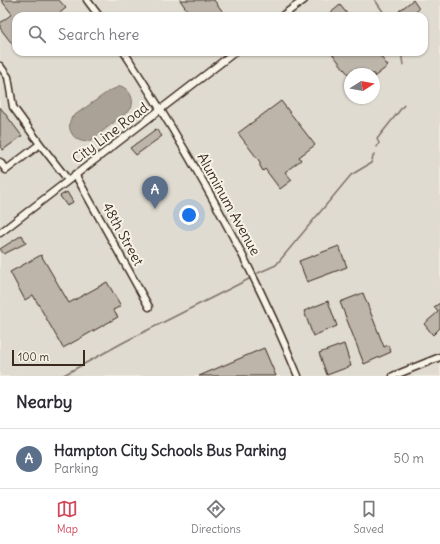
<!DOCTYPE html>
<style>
body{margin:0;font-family:Delius,sans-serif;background:#f2f2f3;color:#2b2b33}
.compass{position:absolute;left:344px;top:68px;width:36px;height:36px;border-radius:50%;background:#fff;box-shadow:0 1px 3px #0004;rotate:79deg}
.scale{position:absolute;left:12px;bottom:10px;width:73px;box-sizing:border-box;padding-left:4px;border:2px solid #3b2a1e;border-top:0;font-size:11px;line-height:14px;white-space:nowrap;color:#3b2a1e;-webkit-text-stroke:3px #f7f3e8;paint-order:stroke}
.you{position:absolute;left:189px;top:215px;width:14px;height:14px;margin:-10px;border:3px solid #fff;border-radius:50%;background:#1a73e8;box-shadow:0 0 0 6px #1a73e833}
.badge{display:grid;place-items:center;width:26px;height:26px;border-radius:50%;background:#d1495b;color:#fff;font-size:13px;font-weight:700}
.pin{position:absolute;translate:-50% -33px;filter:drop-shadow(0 1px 2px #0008)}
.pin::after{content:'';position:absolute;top:21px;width:14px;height:12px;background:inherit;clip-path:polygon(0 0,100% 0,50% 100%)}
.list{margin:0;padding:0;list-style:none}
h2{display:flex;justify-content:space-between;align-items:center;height:52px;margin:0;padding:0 16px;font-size:17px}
h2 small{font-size:13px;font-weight:400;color:#7c7c81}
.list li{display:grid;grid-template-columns:26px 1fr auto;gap:12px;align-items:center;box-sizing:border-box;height:60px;padding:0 16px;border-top:1px solid #e1e1e2}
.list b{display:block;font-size:15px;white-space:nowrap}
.list p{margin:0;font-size:13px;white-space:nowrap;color:#7c7c81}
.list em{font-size:13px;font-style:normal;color:#7c7c81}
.icon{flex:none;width:22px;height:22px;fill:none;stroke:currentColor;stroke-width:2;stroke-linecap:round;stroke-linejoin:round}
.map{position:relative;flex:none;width:440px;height:376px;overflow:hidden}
.search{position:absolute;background:#fff;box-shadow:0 1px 3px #0004;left:12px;right:12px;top:12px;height:44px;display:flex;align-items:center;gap:10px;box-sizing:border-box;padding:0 14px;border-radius:12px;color:#7c7c81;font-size:15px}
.sheet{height:112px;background:#fff}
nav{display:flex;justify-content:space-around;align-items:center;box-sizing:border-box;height:56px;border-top:1px solid #e1e1e2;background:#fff;font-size:11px;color:#7c7c81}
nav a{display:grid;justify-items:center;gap:2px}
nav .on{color:#d1495b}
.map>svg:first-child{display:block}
.built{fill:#e0dbd0;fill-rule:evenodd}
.water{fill:#aaa296;stroke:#7e7266}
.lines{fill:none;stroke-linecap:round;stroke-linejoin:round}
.stream{stroke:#7e7266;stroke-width:1.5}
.building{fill:#bdb5aa;stroke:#3b2a1e}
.minor-casing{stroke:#3b2a1e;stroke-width:9}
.minor{stroke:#f7f3e8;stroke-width:6}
.labels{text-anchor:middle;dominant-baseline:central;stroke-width:4;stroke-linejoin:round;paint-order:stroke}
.street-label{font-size:14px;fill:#3b2a1e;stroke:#f7f3e8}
</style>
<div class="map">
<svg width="440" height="376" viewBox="0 0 440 376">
<rect width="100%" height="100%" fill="#efebe0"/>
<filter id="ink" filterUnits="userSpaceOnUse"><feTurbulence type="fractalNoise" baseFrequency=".025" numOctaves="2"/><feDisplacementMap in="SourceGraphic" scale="8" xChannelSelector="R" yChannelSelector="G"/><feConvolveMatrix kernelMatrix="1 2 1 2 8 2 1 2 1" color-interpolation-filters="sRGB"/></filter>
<g filter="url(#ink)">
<path class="built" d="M0 0H440V376H0ZM16 16H424V52H16ZM350 74H374V98H350Z"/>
<path class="water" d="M121 86C130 90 135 99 131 109L90 141C76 145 64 129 72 117L109 91Z"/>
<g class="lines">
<path class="stream" d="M375 0 386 16
M401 52 403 65
M377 147 379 143 377 139 404 105
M258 273 276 265 351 175 371 163 374 154
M62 376 126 341 251 278"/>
</g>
<path class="building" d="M1 0H59L66 8 56 16H16V49L0 28V23L12 14Z
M180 0H214L226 16H191Z
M413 0 419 9 411 16H403L399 11Z
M340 5 349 16H326L334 10Z
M331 52H377L388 66 374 77V74H348Z
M281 101 315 145 299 157 301 160 285 172 292 180 280 189 265 169 263 171 260 166V162L238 133Z
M0 107 22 136 3 150 0 145Z
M156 129 162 136 136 155 130 148Z
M67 192 73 202 67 206 60 196Z
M22 235 26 243 4 254 0 249Z
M339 246 347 267 307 282 299 261Z
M41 255 69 303 107 282 121 306 113 310 118 317 63 348 33 295 25 300 10 272Z
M363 293 384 347 388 345 391 352 364 364 340 302Z
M328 301 337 326 313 336 304 311Z
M440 303V328L433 335 424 324 438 312 434 307Z
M344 344 351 366 327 375 319 353Z
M264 348 276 376H199Z"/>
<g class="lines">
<defs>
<path id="minor" d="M87 0 99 16
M282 16 304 0
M124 52C192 156 251 261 298 376
M0 66 8 77 13 107 40 144 6 170 0 162
M40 144 68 180
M75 174 149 307
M0 233 235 52
M393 376 440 357"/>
</defs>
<use href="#minor" class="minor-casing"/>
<use href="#minor" class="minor"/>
</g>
</g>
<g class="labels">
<g class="street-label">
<text transform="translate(110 133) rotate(-37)">City Line Road</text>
<text transform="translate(229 204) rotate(61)">Aluminum Avenue</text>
<text transform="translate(123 234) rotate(61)">48th Street</text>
</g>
</g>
</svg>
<svg class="compass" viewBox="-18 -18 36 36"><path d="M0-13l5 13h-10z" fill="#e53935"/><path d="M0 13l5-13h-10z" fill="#7c7c81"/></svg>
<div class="scale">100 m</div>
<div class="you"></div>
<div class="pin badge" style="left:155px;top:209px;background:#5c6f8a">A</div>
<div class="search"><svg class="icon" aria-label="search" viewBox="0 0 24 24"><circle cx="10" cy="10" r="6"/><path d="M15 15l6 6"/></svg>Search here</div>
</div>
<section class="sheet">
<h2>Nearby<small></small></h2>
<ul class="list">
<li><span class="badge" style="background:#5c6f8a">A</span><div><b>Hampton City Schools Bus Parking</b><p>Parking</p></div><em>50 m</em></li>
</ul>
</section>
<nav>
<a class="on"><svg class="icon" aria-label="map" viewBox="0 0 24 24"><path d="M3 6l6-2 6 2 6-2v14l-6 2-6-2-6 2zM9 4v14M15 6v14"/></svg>Map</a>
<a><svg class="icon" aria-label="directions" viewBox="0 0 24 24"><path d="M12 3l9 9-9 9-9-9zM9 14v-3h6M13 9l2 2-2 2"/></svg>Directions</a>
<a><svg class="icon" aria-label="saved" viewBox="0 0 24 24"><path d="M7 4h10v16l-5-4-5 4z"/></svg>Saved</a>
</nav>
